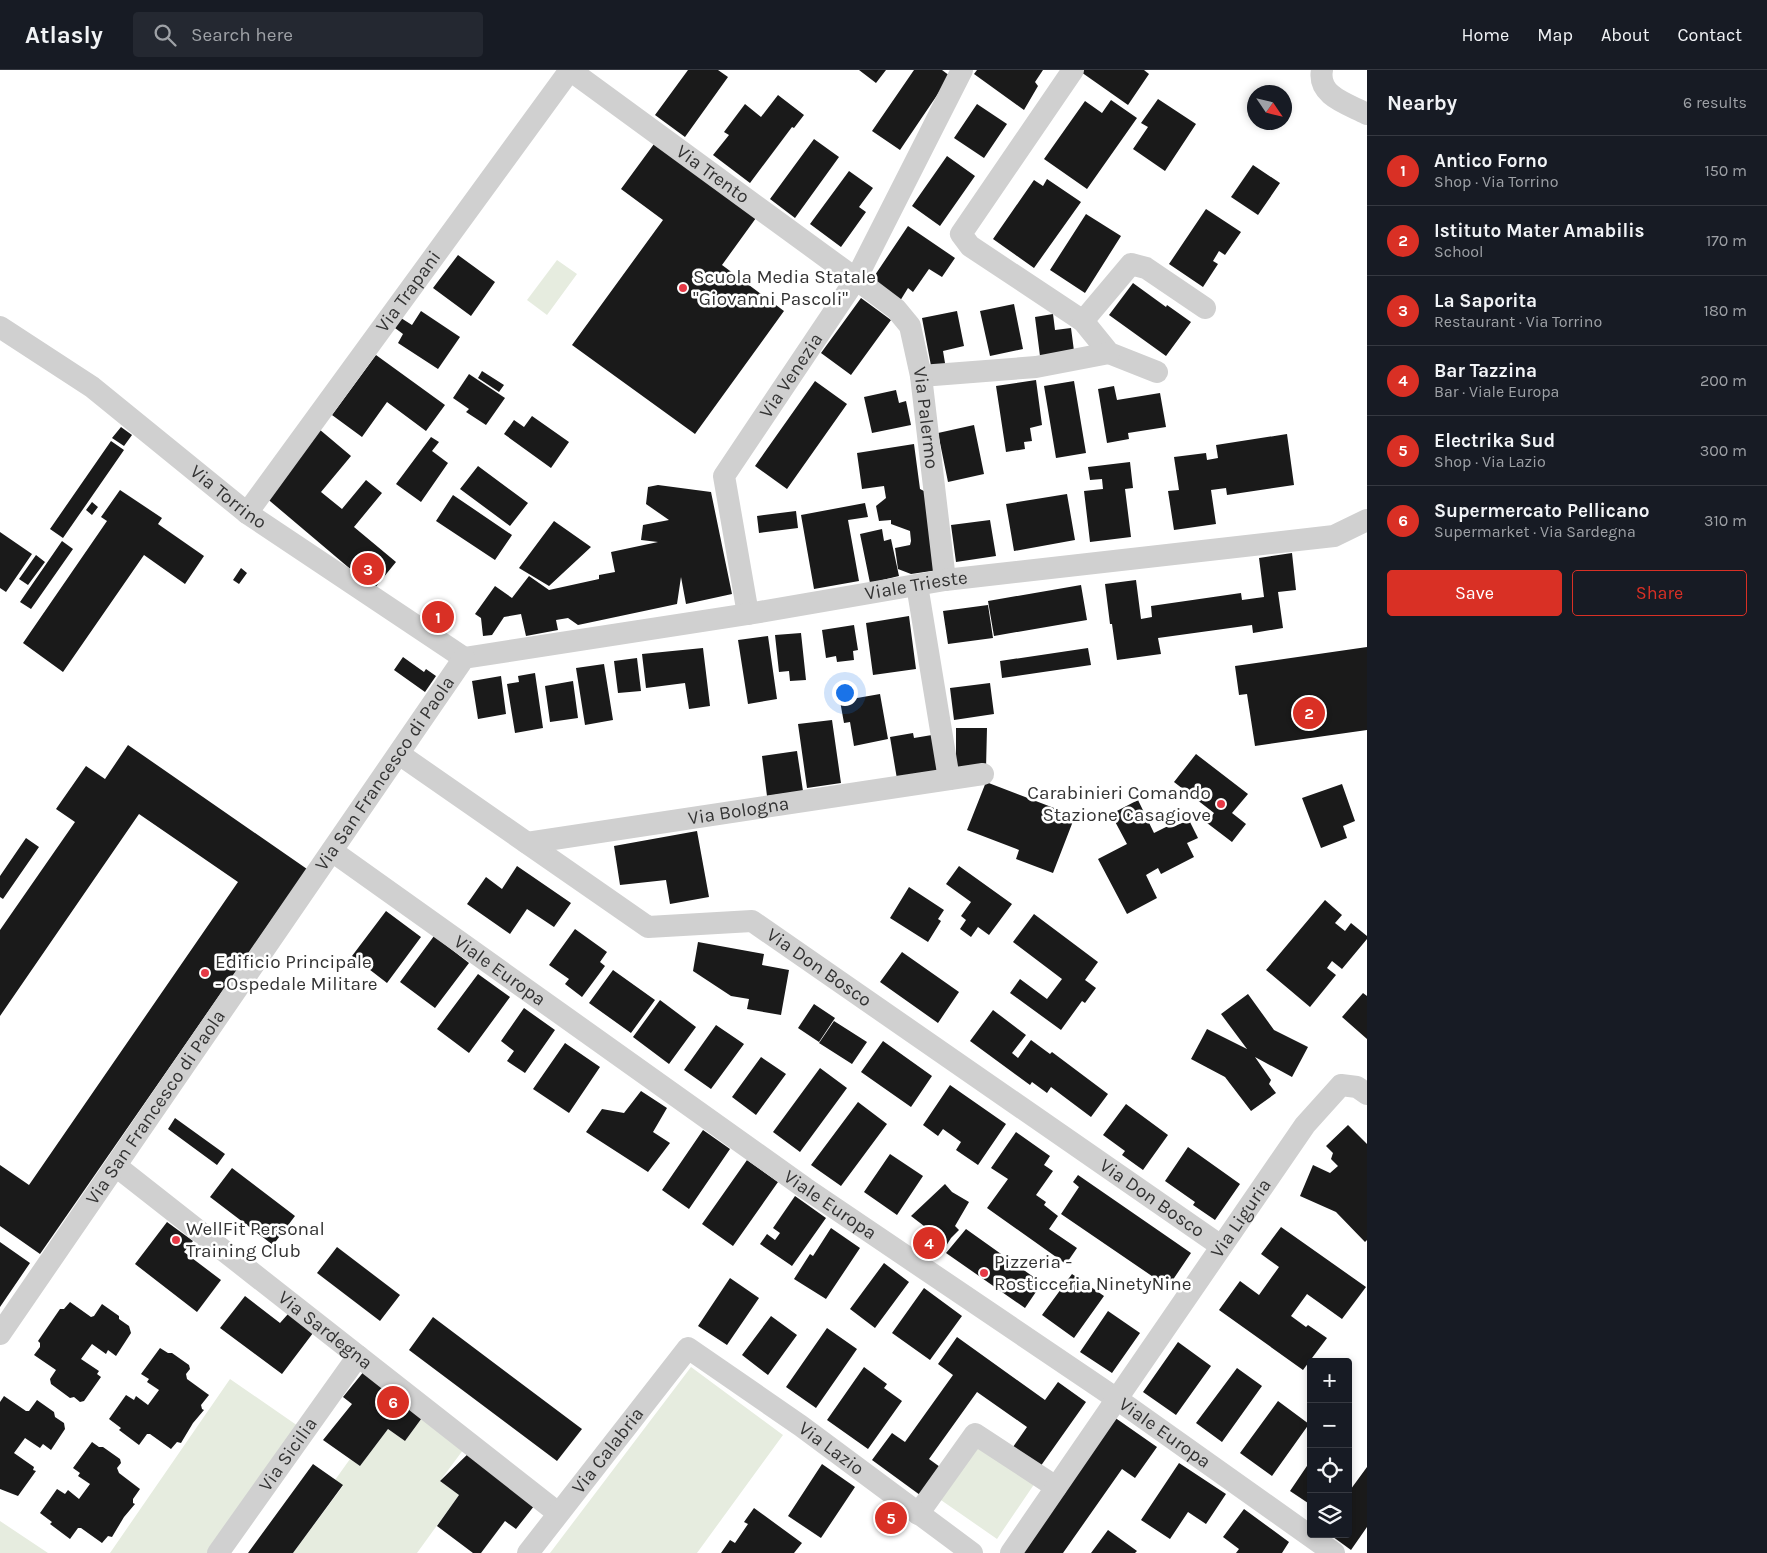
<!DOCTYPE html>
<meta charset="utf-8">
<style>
body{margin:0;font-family:Karla,sans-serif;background:#242831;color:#f1f3f6}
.controls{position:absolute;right:15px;bottom:15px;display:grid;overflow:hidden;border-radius:5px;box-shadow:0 2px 8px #0003}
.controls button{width:45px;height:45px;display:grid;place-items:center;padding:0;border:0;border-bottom:1px solid #363941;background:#171b24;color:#f1f3f6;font:25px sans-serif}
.compass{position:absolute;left:1247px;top:15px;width:45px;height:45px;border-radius:50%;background:#171b24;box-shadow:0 2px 8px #0003;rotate:125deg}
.you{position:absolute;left:844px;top:622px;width:18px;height:18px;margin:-12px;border:4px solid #fff;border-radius:50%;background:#1a73e8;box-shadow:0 0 0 8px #1a73e833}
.badge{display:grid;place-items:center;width:32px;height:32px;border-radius:50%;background:#d93025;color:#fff;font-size:16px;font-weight:700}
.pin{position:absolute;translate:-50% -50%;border:2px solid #fff;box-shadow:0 1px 5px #0006}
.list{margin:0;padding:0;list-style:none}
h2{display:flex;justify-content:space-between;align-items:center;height:65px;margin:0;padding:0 20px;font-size:21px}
h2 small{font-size:16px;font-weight:400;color:#9ea1a6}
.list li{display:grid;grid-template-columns:32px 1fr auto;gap:15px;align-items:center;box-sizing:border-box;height:70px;padding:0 20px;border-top:1px solid #363941}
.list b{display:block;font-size:19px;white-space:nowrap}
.list p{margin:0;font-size:16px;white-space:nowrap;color:#9ea1a6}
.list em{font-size:16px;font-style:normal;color:#9ea1a6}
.actions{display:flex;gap:10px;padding:15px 20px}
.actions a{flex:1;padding:11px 0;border:1px solid #d93025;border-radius:5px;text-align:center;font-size:18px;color:#d93025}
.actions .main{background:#d93025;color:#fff}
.icon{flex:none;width:28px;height:28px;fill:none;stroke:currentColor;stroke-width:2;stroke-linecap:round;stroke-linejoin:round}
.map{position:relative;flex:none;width:1367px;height:1483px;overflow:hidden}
header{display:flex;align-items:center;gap:30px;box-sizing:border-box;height:70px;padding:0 25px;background:#171b24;border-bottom:1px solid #363941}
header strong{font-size:24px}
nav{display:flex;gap:28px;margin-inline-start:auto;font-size:18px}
.search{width:350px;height:45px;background:#242831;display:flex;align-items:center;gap:12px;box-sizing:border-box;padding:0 18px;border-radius:5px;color:#9ea1a6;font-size:19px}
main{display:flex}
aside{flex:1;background:#171b24}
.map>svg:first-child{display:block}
.green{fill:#e6ecdf}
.building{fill:#1a1a1a}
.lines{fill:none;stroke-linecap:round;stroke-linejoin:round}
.minor{stroke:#d0d0d0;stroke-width:22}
.poi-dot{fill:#e63946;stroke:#fff;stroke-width:2}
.labels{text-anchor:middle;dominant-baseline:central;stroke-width:5;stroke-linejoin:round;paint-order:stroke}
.street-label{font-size:19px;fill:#333;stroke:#fff}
.poi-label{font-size:19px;fill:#333;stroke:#fff;text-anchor:start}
</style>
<header>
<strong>Atlasly</strong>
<div class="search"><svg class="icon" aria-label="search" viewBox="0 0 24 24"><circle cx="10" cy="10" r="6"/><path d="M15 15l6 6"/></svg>Search here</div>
<nav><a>Home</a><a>Map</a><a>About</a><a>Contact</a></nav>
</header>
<main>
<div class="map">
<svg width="1367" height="1483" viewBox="0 0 1367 1483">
<rect width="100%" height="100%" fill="#fff"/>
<path class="green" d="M557 190 577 204 547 245 527 230Z
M691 1297 783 1365 697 1483H550Z
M230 1309 298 1356 208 1483H110Z
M427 1341 469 1372 440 1411 459 1425 417 1483H293L343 1416 335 1410 350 1389 360 1396 388 1359 405 1371Z
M976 1372 1035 1413 997 1469 938 1428Z
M0 1451 48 1483H0Z"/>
<path class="building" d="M688 0H718L728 7 685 67 655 45Z
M859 0H886L876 13Z
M914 0H942L950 6 900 80 872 61Z
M977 0H1043L1035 12 1038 16 1024 40 974 4Z
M1083 0H1144L1149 4 1128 35 1081 2Z
M778 25 804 45 794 58 792 57 750 113 713 85 729 65 724 62 745 34 761 47Z
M1158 29 1196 54 1165 101 1133 79 1148 57 1141 53Z
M1111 30 1137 48 1087 119 1044 89 1085 31 1102 43Z
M977 34 1007 54 984 88 954 68Z
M814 69 839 87 795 148 770 129Z
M654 74 756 148 722 195 784 241 695 364 572 275 663 150 621 119Z
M947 86 975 106 940 156 912 136Z
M1253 95 1280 113 1258 145 1231 127Z
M849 101 873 118 859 137 866 142 841 177 810 154Z
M1047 109 1081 132 1034 198 993 169 1034 110 1043 116Z
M1206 139 1241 162 1225 185 1219 181 1213 191 1218 194 1203 217 1169 194Z
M1086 144 1121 166 1085 223 1050 200Z
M908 156 955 188 942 207 929 199 913 222 908 218 900 231 871 211Z
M458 185 495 212 471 246 433 218Z
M1133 213 1166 237 1167 235 1191 252 1166 286 1109 245Z
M861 228 891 250 851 305 821 283Z
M1014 234 1023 279 990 286 980 241Z
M421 241 460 267 438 299 398 273 403 264 395 258 401 248 412 255Z
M957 241 964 276 943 281 946 299 932 301 922 248Z
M1053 244 1055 260 1071 258 1074 281 1040 286 1035 247Z
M376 285 445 335 426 361 387 332 362 367 332 345Z
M482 301 504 315 499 322 478 308Z
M469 304 505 328 486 355 466 342 469 339 453 328Z
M1036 310 1042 355 1030 358 1032 371 1024 372 1025 379 1006 382 996 316Z
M815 311 847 334 787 419 755 396Z
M1074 311 1086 383 1056 388 1044 316Z
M1114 316 1117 330 1160 323 1166 357 1128 363 1129 369 1107 373 1098 319Z
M896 320 899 333 906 331 911 355 872 363 864 327Z
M532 346 569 372 551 398 504 364 514 350 524 357Z
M974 355 984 404 948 412 938 363Z
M121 357 132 365 124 376 112 368Z
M319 359 351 386 321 422 342 439 366 410 382 423 354 457 396 492 374 519 264 426Z
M1287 364 1294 415 1227 425 1226 418 1211 420 1216 454 1174 460 1168 421 1179 420 1174 387 1206 383 1207 390 1218 388 1216 375Z
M431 367 439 372 432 381 448 393 421 432 396 414Z
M111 371 124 380 63 468 50 459Z
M914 374 920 419 926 422 938 500 911 504 898 499 895 478 910 475 911 471 910 461 891 454V450L879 451 876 436 886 428 884 416 862 419 857 383Z
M1130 392 1133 418 1125 419 1131 467 1090 472 1084 421 1103 419 1102 409 1090 410 1088 397Z
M478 396 528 433 510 456 460 419Z
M658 415 711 422 732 524 686 534 681 507 677 534 578 555 568 548 556 550 558 560 526 566 521 544 504 547 492 565 483 566 481 548 475 544 495 516 512 528 529 506 549 520 599 509V505L615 502 611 482 658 472 641 470 643 455 669 450 646 434 648 417Z
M120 420 162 448 158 454 204 486 185 514 144 485 63 602 23 573 107 451 101 447Z
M1067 424 1075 470 1014 481 1006 434Z
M453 425 512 465 495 490 436 451Z
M92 432 98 437 92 445 86 440Z
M865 433 868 447 848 450 859 511 814 519 801 445Z
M796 441 798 458 759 463 757 446Z
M990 450 996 486 956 492 951 455Z
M554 451 591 477 549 516 519 498Z
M882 459 884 471 891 469 899 506 870 513 860 464Z
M0 462 32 484 6 522 0 518Z
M62 471 73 479 31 539 20 532Z
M1292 483 1296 520 1278 522 1283 558 1253 563 1252 555 1158 568 1161 584 1117 590 1112 554H1110L1105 514 1136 510 1141 549 1152 547 1151 536 1241 523 1242 530 1264 527 1259 488Z
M36 485 45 492 28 515 19 509Z
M241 498 247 503 239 514 233 510Z
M1081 515 1087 550 994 566 988 531Z
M988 535 993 568 948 574 943 541Z
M909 546 916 599 873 605 866 553Z
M854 555 858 580 853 581 854 590 837 592 836 586 826 588 822 560Z
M801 563 806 610 790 611 789 601 779 602 775 565Z
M768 566 777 629 748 634 738 570Z
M1367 577V660L1255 676 1247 624 1239 625 1235 596Z
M703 578 710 636 689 639 685 613 646 618 642 584Z
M1088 578 1091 595 1002 608 1000 591Z
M403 587 424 602 426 599 436 606 425 622 394 600Z
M637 588 641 621 618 623 614 591Z
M604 594 613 650 585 655 576 598Z
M535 603 543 658 515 663 507 614 519 612 518 606Z
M501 606 506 644 478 649 472 611Z
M573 611 578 648 550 652 545 616Z
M990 613 994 644 954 650 950 618Z
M880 624 888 669 854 676 850 652 844 653 840 631Z
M832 650 841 713 807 718 798 654Z
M956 658H987L986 699 956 698Z
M913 663 914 668 932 665 939 702 897 709 890 667Z
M128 675 307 799 40 1184 0 1156V1095L29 1115 238 812 139 744 0 946V860L75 752 56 739 86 696 105 709Z
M797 681 803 721 767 726 762 686Z
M1196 684 1248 724 1232 743 1246 754 1232 772 1207 753 1214 743 1174 712Z
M986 712 1075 746 1053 803 1016 789 1019 780 967 760Z
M1342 714 1355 751 1343 756 1347 768 1321 778 1302 728Z
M1138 730 1154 763 1174 753 1175 756 1189 750 1198 768 1187 773 1194 787 1161 804 1158 798 1146 805 1157 828 1127 844 1098 789 1127 774 1111 744Z
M697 761 709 827 670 834 666 810 620 815 614 776Z
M26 768 39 777 3 829 0 827V806Z
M517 796 571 833 554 857 527 839 510 864 467 834 486 807 502 819Z
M959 796 1012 834 989 865 978 857 971 867 960 859 966 850 961 846 971 832 946 814Z
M909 817 944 840 938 849 941 851 928 872 890 848Z
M1325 830 1342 845 1335 853 1345 861 1351 853 1367 866V869L1342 899 1332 891 1327 898 1336 905 1310 937 1266 900Z
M386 841 421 867 387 913 352 886Z
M1034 844 1098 892 1085 910 1096 918 1085 933 1082 931 1061 960 1010 923 1020 909 1047 929 1062 909 1013 872Z
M575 859 607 882 600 892 605 896 582 927 565 914 569 909 549 895Z
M434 866 469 893 435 938 400 912Z
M698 872 764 884 762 895 789 900 781 945 747 939 749 929 731 926 693 901Z
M902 882 959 922 938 953 880 912Z
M613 900 655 930 631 963 589 933Z
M478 904 510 927 469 983 437 959Z
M1363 923 1367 926V969L1342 947Z
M1248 924 1274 960 1308 977 1292 1007 1255 987 1271 1010 1269 1014 1276 1023 1251 1041 1225 1007 1191 989 1207 959 1247 979 1221 944Z
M660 930 696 957 669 994 633 967Z
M814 934 835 948 819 972 798 958Z
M524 938 555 960 525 1003 507 991 514 981 501 971Z
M993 940 1026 965 1012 983 1018 988 1031 970 1050 984 1052 982 1108 1024 1091 1047 1051 1017 1047 1023 1032 1012 1030 1015 970 971Z
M834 951 867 972 852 994 819 973Z
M716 955 744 974 711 1019 684 1000Z
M883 971 932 1006 911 1037 861 1002Z
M565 973 600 997 569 1043 533 1019Z
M761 987 786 1004 756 1045 732 1027Z
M820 998 847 1018 800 1082 773 1062Z
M950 1015 1006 1054 978 1095 956 1080 961 1072 943 1059 938 1066 923 1055Z
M641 1021 667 1038 653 1062 670 1073 648 1102 586 1062 602 1039 624 1043Z
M858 1032 887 1054 841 1116 811 1095Z
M1126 1034 1168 1065 1143 1100 1122 1085 1125 1081 1103 1065Z
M175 1048 225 1084 217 1095 168 1059Z
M1348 1055 1367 1074V1170L1365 1172 1336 1142 1300 1126 1313 1095 1330 1103 1338 1096 1331 1089 1333 1083 1326 1076Z
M703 1060 730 1079 689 1139 662 1120Z
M1016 1062 1050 1086 1044 1095 1053 1101 1036 1125 1046 1132 1044 1135 1058 1146 1049 1159 1077 1178 1066 1194 987 1138 1008 1109 991 1098Z
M1188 1077 1240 1114 1215 1150 1193 1135 1195 1132 1165 1111Z
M890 1084 923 1106 897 1145 864 1122Z
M747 1090 778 1112 733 1176 702 1154Z
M232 1098 295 1146 273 1175 210 1127Z
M1078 1105 1191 1183 1168 1217 1061 1144 1079 1117 1073 1112Z
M945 1114 952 1122 969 1132 955 1156 959 1160 951 1168 941 1184 932 1179 918 1164 924 1156 911 1146Z
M795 1126 826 1148 792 1196 760 1174 767 1164 775 1170 780 1163 773 1158Z
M167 1152 193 1171 184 1182 221 1210 197 1242 135 1194Z
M1281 1157 1366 1217 1342 1249 1307 1224 1291 1246 1306 1257 1308 1255 1327 1268 1303 1300 1219 1240 1240 1211 1259 1225 1279 1197 1261 1184Z
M831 1158 860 1178 826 1229 794 1209 810 1184 813 1186Z
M966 1159 1042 1213 1025 1238 946 1183Z
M0 1172 30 1193 0 1237Z
M337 1177 400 1225 380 1251 317 1203Z
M884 1193 909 1212 875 1258 850 1239Z
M1072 1204 1104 1226 1074 1268 1042 1245Z
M730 1208 759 1228 727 1275 698 1256Z
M924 1218 962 1246 930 1290 892 1263Z
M245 1226 280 1253 288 1244 313 1263 282 1304 220 1258Z
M70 1232 91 1247 94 1246 102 1234 119 1246V1249L129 1256 131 1263 116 1286 108 1280 106 1284 92 1274 81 1289 99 1301 97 1304 101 1307 84 1331 80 1332 74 1327 70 1328 51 1314 50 1309 56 1300 34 1285 40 1277V1273L38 1271 60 1239H64Z
M1108 1241 1140 1263 1112 1303 1080 1282Z
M771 1246 797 1265 768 1305 742 1285Z
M433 1247 582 1359 557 1391 409 1280Z
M827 1258 857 1279 816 1338 786 1317Z
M957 1267 1045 1330 1058 1312 1086 1332 1040 1397 1013 1377 1027 1357 977 1322 929 1389 940 1397 920 1425 872 1390 892 1363 905 1372 953 1305 938 1294Z
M1178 1272 1211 1296 1176 1345 1143 1322Z
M160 1278 168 1283H172L189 1295 190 1299 186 1304 187 1309 209 1325 201 1335 202 1339 204 1340 193 1353 181 1373 177 1372 171 1379 150 1364H147L139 1375 119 1360 121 1358 109 1349 126 1325 134 1330 136 1326 148 1335 159 1320 147 1312 149 1309 141 1304Z
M864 1297 887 1314 884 1318 902 1331 868 1379 827 1350Z
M1237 1298 1262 1316 1222 1372 1196 1353Z
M365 1300 427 1341 405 1371 388 1359 360 1396 323 1370 352 1334 343 1327Z
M4 1326 26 1341H29L37 1330 54 1342 55 1347 64 1353 65 1359 51 1380 43 1374 40 1378 25 1368 14 1383 34 1397 33 1400 36 1401 18 1426 0 1419V1332Z
M1278 1331 1309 1354 1272 1406 1240 1383Z
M1114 1347 1157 1377 1135 1408 1122 1399 1063 1483H1018Z
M92 1372 99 1377H103L120 1389 121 1393 117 1398 119 1403 140 1419 133 1429V1433L135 1434 124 1447 112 1467 108 1466 102 1473 81 1458H78L70 1469 50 1454 52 1452 40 1443 57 1419 65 1424 68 1420 79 1429 90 1414 78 1406 80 1403 73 1398Z
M471 1381 538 1431 516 1459 505 1451 481 1483H473L437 1456 459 1425 440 1411Z
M1311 1390V1435L1290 1421Z
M1179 1393 1226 1424 1206 1454 1188 1442 1170 1469 1141 1450Z
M313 1394 343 1415 293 1483H248Z
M822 1394 855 1417 821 1468 788 1446Z
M1367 1397V1457L1351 1480 1329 1464H1348V1423Z
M754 1438 802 1473 794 1483H721L730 1470 735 1473 748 1454 744 1452Z
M1244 1439 1289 1472 1282 1483H1236L1239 1479 1223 1467Z
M1108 1460 1137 1481 1135 1483H1091Z"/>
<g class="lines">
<g class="minor">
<path d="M1073 0 961 164 970 176 1083 251 1109 283 1157 302"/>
<path d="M1322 0C1317 26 1348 34 1367 44"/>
<path d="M1083 251 1131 194 1146 198 1205 238"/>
<path id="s1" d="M0 257 92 317 247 443 464 588"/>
<path d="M921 306 1036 297 1109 283"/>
<path id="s2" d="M247 443 570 0 856 209 896 239 910 256 921 306 945 510"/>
<path d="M917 515 949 709"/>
<path id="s3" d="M748 544 724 406 856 209 962 0"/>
<path id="s4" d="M464 588 748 544 945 510 1334 466 1367 450"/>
<path id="s5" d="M399 684 648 857 752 851 1221 1176"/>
<path id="s6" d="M527 773 983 704"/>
<path id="s7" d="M332 781 805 1118 1117 1329 1334 1483"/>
<path id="s8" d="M116 1096 558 1443"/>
<path id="s9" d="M0 1264 464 588"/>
<path d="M918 1444 975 1364 1056 1417"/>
<path id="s10" d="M218 1483 358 1286"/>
<path id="s11" d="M528 1483 688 1278 801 1356 972 1483"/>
<path id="s12" d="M1011 1483 1305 1055 1341 1015 1357 1017 1367 1024"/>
</g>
</g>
<g class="poi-dot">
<circle cx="683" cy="218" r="5"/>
<circle cx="1221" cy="734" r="5"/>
<circle cx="205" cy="903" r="5"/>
<circle cx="176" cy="1170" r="5"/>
<circle cx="984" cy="1203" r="5"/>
</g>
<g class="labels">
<g class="street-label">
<text stroke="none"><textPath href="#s2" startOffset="725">Via Trento</textPath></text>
<text stroke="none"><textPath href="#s2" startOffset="274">Via Trapani</textPath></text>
<text stroke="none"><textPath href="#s3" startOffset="261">Via Venezia</textPath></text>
<text stroke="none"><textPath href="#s2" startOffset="1068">Via Palermo</textPath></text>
<text stroke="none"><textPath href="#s1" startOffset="285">Via Torrino</textPath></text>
<text stroke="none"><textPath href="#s4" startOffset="458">Viale Trieste</textPath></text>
<text stroke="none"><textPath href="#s9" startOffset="680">Via San Francesco di Paola</textPath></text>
<text stroke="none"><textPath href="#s6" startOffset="214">Via Bologna</textPath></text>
<text stroke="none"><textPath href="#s5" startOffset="489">Via Don Bosco</textPath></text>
<text stroke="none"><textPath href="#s7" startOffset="206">Viale Europa</textPath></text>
<text stroke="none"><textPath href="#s9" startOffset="275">Via San Francesco di Paola</textPath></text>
<text stroke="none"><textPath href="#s5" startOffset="894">Via Don Bosco</textPath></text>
<text stroke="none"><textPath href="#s7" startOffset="611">Viale Europa</textPath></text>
<text stroke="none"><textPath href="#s12" startOffset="406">Via Liguria</textPath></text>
<text stroke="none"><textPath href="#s8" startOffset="266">Via Sardegna</textPath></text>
<text stroke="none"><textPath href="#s7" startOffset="1016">Viale Europa</textPath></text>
<text stroke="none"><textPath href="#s11" startOffset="435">Via Lazio</textPath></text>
<text stroke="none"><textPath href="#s11" startOffset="130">Via Calabria</textPath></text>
<text stroke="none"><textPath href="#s10" startOffset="121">Via Sicilia</textPath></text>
</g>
<g class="poi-label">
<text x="693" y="207">Scuola Media Statale<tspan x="693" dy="22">"Giovanni Pascoli"</tspan></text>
<text x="1211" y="723" text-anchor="end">Carabinieri Comando<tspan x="1211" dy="22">Stazione Casagiove</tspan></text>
<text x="215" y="892">Edificio Principale<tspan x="215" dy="22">- Ospedale Militare</tspan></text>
<text x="186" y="1159">WellFit Personal<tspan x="186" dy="22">Training Club</tspan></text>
<text x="994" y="1192">Pizzeria -<tspan x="994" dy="22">Rosticceria NinetyNine</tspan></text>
</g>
</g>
</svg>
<div class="controls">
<button>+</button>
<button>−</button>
<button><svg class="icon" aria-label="locate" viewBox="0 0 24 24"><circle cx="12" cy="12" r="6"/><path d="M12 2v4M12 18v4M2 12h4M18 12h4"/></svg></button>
<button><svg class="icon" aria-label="layers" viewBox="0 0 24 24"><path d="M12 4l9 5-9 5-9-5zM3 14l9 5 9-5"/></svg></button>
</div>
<svg class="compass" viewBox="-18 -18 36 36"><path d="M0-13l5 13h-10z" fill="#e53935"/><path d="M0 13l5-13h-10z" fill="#9ea1a6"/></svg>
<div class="you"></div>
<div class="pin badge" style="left:438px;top:547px">1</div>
<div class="pin badge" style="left:1309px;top:643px">2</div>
<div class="pin badge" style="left:368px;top:499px">3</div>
<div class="pin badge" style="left:929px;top:1173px">4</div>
<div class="pin badge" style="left:891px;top:1448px">5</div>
<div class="pin badge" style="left:393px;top:1332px">6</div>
</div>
<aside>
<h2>Nearby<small>6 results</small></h2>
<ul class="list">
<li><span class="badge">1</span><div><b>Antico Forno</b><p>Shop · Via Torrino</p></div><em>150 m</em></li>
<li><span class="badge">2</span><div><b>Istituto Mater Amabilis</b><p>School</p></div><em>170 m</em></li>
<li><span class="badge">3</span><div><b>La Saporita</b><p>Restaurant · Via Torrino</p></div><em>180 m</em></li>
<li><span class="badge">4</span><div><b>Bar Tazzina</b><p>Bar · Viale Europa</p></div><em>200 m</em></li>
<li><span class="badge">5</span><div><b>Electrika Sud</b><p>Shop · Via Lazio</p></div><em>300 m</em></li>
<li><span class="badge">6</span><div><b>Supermercato Pellicano</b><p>Supermarket · Via Sardegna</p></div><em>310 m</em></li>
</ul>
<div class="actions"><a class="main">Save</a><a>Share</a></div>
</aside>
</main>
